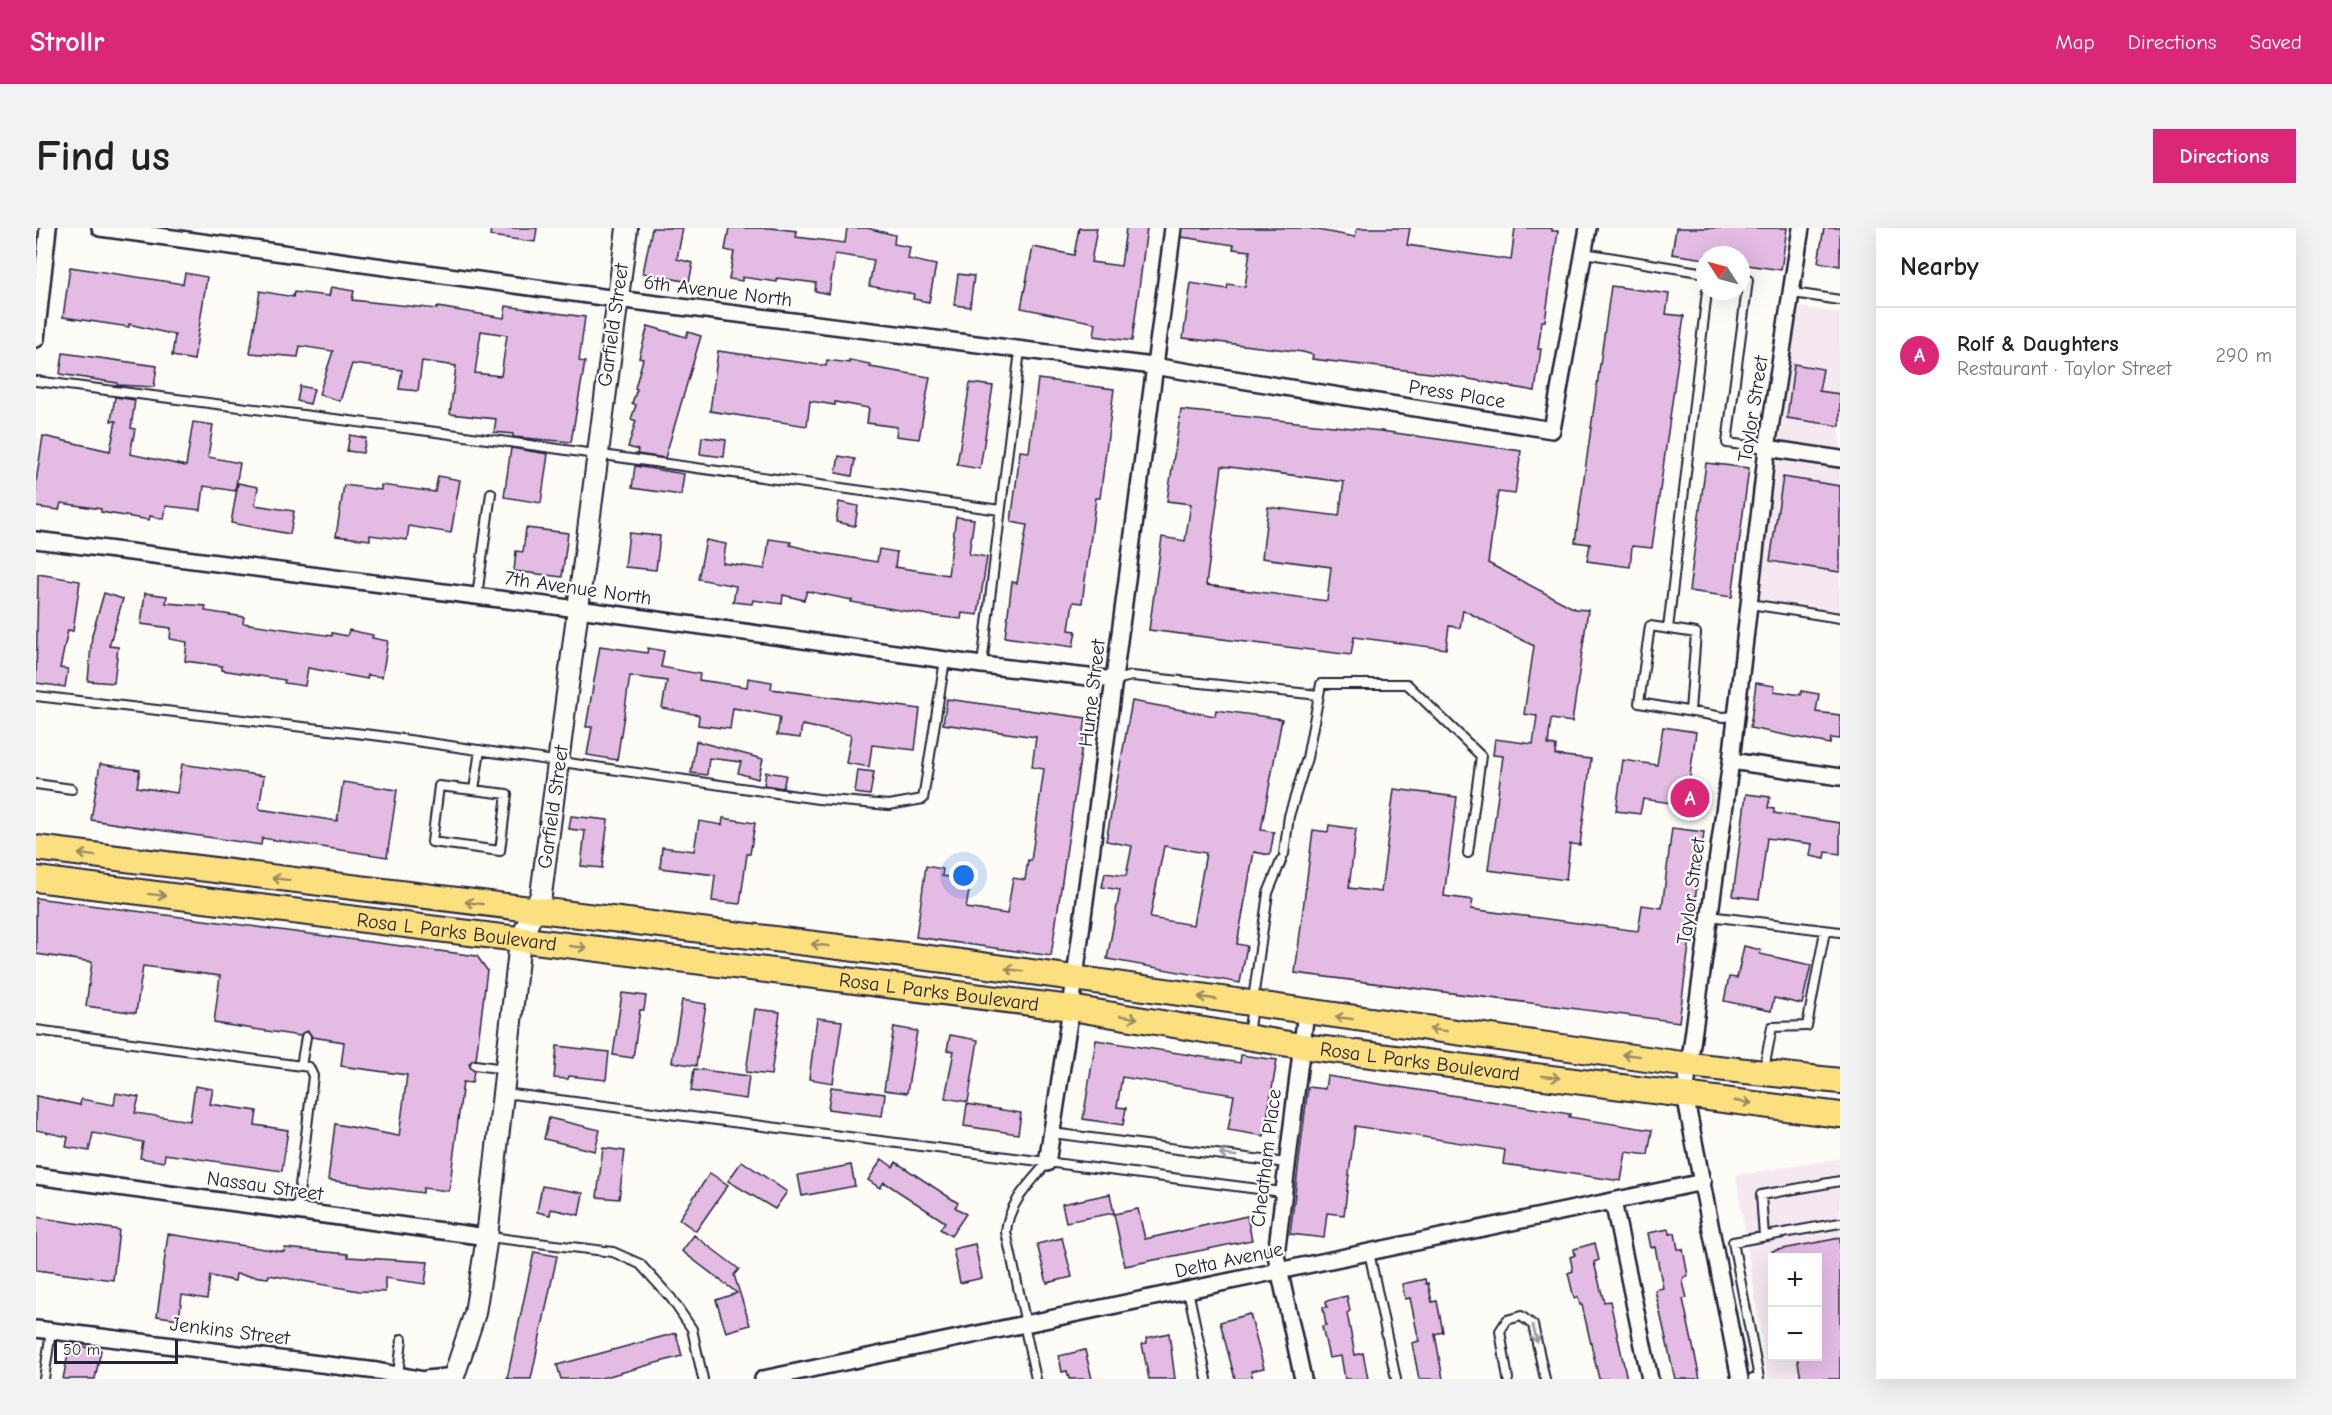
<!DOCTYPE html>
<meta charset="utf-8">
<style>
body{margin:0;font-family:"Comic Neue",sans-serif;background:#f2f2f2;color:#222}
.controls{position:absolute;right:18px;bottom:18px;display:grid;overflow:hidden;border-radius:0px;box-shadow:0 6px 24px #0002}
.controls button{width:54px;height:54px;display:grid;place-items:center;padding:0;border:0;border-bottom:2px solid #e0e0e0;background:#fff;color:#222;font:30px sans-serif}
.compass{position:absolute;left:1660px;top:18px;width:54px;height:54px;border-radius:50%;background:#fff;box-shadow:0 6px 24px #0002;rotate:306deg}
.scale{position:absolute;left:18px;bottom:15px;width:124px;box-sizing:border-box;padding-left:6px;border:3px solid #22223b;border-top:0;font-size:16px;line-height:21px;white-space:nowrap;color:#22223b;-webkit-text-stroke:4px #fdfcf7;paint-order:stroke}
.you{position:absolute;left:928px;top:648px;width:21px;height:21px;margin:-15px;border:4px solid #fff;border-radius:50%;background:#1a73e8;box-shadow:0 0 0 9px #1a73e833}
.badge{display:grid;place-items:center;width:39px;height:39px;border-radius:50%;background:#db2777;color:#fff;font-size:20px;font-weight:700}
.pin{position:absolute;translate:-50% -50%;border:3px solid #fff;box-shadow:0 2px 6px #0006}
.list{margin:0;padding:0;list-style:none}
h2{display:flex;justify-content:space-between;align-items:center;height:78px;margin:0;padding:0 24px;font-size:26px}
h2 small{font-size:20px;font-weight:400;color:#767676}
.list li{display:grid;grid-template-columns:39px 1fr auto;gap:18px;align-items:center;box-sizing:border-box;height:96px;padding:0 24px;border-top:2px solid #e0e0e0}
.list b{display:block;font-size:22px;white-space:nowrap}
.list p{margin:0;font-size:20px;white-space:nowrap;color:#767676}
.list em{font-size:20px;font-style:normal;color:#767676}
.map{position:relative;flex:none;width:1804px;height:1151px;overflow:hidden;border-radius:0px}
header{display:flex;align-items:center;gap:36px;box-sizing:border-box;height:84px;padding:0 30px;background:#db2777;color:#fff}
header strong{font-size:28px}
nav{display:flex;gap:33px;margin-inline-start:auto;font-size:21px}
.intro{display:flex;align-items:center;justify-content:space-between;box-sizing:border-box;height:144px;padding:0 36px}
h1{margin:0;font-size:42px}
.button{padding:15px 27px;border-radius:0px;background:#db2777;color:#fff;font-size:21px;font-weight:700}
main{display:flex;gap:36px;padding:0 36px}
aside{flex:1;background:#fff;border-radius:0px;box-shadow:0 6px 24px #0002}
.map>svg:first-child{display:block}
.built{fill:#f5e8f1;fill-rule:evenodd}
.building{fill:#e3bbe3;stroke:#22223b;stroke-width:1.5;fill-rule:evenodd}
.lines{fill:none;stroke-linecap:round;stroke-linejoin:round}
.service-casing{stroke:#22223b;stroke-width:12}
.minor-casing{stroke:#22223b;stroke-width:20}
.tertiary-casing{stroke:#22223b;stroke-width:24}
.primary-casing{stroke:#22223b;stroke-width:28}
.service{stroke:#fdfcf7;stroke-width:8}
.minor{stroke:#fdfcf7;stroke-width:15}
.tertiary{stroke:#fdfcf7;stroke-width:20}
.primary{stroke:#fce080;stroke-width:24}
.oneway{stroke:#9a8a61}
.oneway2{stroke:#9a9aa2}
.labels{text-anchor:middle;dominant-baseline:central;stroke-width:4.5;stroke-linejoin:round;paint-order:stroke}
.street-label{font-size:20px;fill:#22223b;stroke:#fdfcf7}
</style>
<header>
<strong>Strollr</strong>
<nav><a>Map</a><a>Directions</a><a>Saved</a></nav>
</header>
<div class="intro"><h1>Find us</h1><a class="button">Directions</a></div>
<main>
<div class="map">
<svg width="1804" height="1151" viewBox="0 0 1804 1151">
<rect width="100%" height="100%" fill="#fdfcf7"/>
<filter id="ink" filterUnits="userSpaceOnUse"><feTurbulence type="fractalNoise" baseFrequency=".0167" numOctaves="2"/><feDisplacementMap in="SourceGraphic" scale="12" xChannelSelector="R" yChannelSelector="G"/><feConvolveMatrix kernelMatrix="1 2 1 2 8 2 1 2 1" color-interpolation-filters="sRGB"/></filter>
<g filter="url(#ink)">
<path class="built" d="M1762 79 1804 85V384L1722 372Z
M1804 931V1151H1732L1700 947ZM1736 1030H1782V1128H1736Z"/>
<path class="building" d="M455 0H501L499 14 454 8Z
M616 0H647L641 31 657 35 653 54 607 45Z
M693 0H735L761 3 760 9 809 15 811 0H831L859 7 858 16 874 19 872 31 900 37 893 74 877 71 878 66 833 58 838 32 799 26 793 66 779 63 780 55 741 50V54L706 49V53L693 51 698 24 689 22Z
M1043 0H1061L1055 34 1085 38 1090 0H1111L1096 113 1058 108 1060 95 985 80 997 19 1038 27Z
M1147 0H1271L1319 9 1321 0H1374L1371 17 1475 32 1479 0H1516V3H1522L1509 93H1506L1502 121H1505L1499 163 1411 147 1276 131 1277 127 1267 124 1147 110 1155 55 1191 61 1192 56 1209 59 1214 23 1197 21 1198 17 1146 9Z
M1640 0H1751L1745 42 1705 36V27H1669V31L1636 26Z
M1788 0H1804V38L1782 34Z
M34 39 147 56 149 45 171 49 158 132 136 128 139 107 93 96V99L27 89Z
M922 46 938 48 934 79 918 77Z
M1575 58 1633 66 1630 86 1648 88 1616 320 1596 318 1594 339 1551 333 1554 316 1539 314Z
M295 59 318 63 316 72 401 81V79L468 90 470 78 549 89 543 133 549 134 535 214 477 209V206L458 204 460 191 414 186 420 138 386 133 382 163 363 161 366 142 316 136 304 173 283 166 297 123 264 118 262 129 214 125 224 63 257 69 258 64 293 68ZM445 103 471 107 465 148 439 145Z
M612 98 650 109 652 104 665 108 629 230 601 226 602 222 592 219 600 193 595 191 600 177 596 175 601 161 599 160 607 131 603 130Z
M682 123 790 138 791 132 813 135V132L834 136V139L894 149 883 211 860 208 861 199 831 195 833 180 799 174V177L774 173 771 198 674 183Z
M27 125 121 138 118 159 81 157V155L24 146Z
M1758 136 1787 141 1783 163 1804 166V198L1751 190Z
M1002 151 1078 161 1064 270H1060L1046 375 1037 374 1033 402 1040 403 1037 419 969 409 976 354 981 355 991 297 975 294 982 241 984 223 993 224Z
M934 155 957 158 944 241 921 237Z
M264 158 278 161 274 176 261 173Z
M79 169 99 172 95 200 99 201 94 226 150 238 157 194 177 197 172 229 204 235 199 263 168 258 165 282 130 278 128 291 114 288 113 292 65 284V281L25 275 23 282 0 279V254L7 208 74 223 80 193H75Z
M1145 182 1345 203 1485 223 1479 266 1462 264 1452 335 1539 381 1552 382 1536 494 1515 491 1512 517 1520 518 1519 527 1555 531 1544 617 1534 616 1530 652 1452 642 1467 528 1457 527 1459 511 1497 516 1501 488 1488 486 1498 418 1427 382 1424 400 1413 398 1410 421 1318 409 1315 427 1113 402 1126 309 1149 313 1155 276 1131 273ZM1186 238 1308 254 1303 288 1232 279 1226 330 1295 339 1291 373 1170 357Z
M314 207 330 210 327 225 311 223Z
M666 209 690 212 688 229 664 226Z
M475 220 512 226 505 275 468 269Z
M803 228 819 231 816 248 800 245Z
M1670 235 1713 240 1696 369 1653 363Z
M599 238 648 246 645 267 596 260Z
M402 248 424 252 415 305 373 298 371 312 334 307V312L300 308 308 257 345 262V257L399 264Z
M1747 249 1804 258V344L1734 333Z
M202 255 222 259 219 277 258 283 254 306 195 295Z
M803 274 822 278 819 298 800 294Z
M920 289 938 291 933 326 951 329 942 387 926 385 925 391 898 388 815 374 816 372 771 363 768 372 747 367 746 376 717 372 716 376 697 374 700 358 662 351 670 312 690 316 687 335 729 341 733 311 755 314 754 317 786 325 841 334 843 321 861 324 859 339 912 347Z
M490 300 532 305 526 349 478 343 480 323 487 324Z
M593 305 624 308 620 342 589 339Z
M2 346 44 353 37 403 32 402 24 440 32 441 29 459 0 455Z
M68 365 87 371 73 418 82 419 78 455 52 453 56 407Z
M109 365 131 368 130 375 170 378 169 383 208 389 207 395 296 408V405L311 408 313 402 337 407 336 410 352 413 346 449 332 447 331 451 272 440 269 458 248 455 249 452 186 442V438L149 433 151 414 134 411 135 400 105 396Z
M564 418 611 425 612 420 628 423 625 439 664 446 663 452 711 459 712 450 736 454 735 461 884 481 879 522 836 517 833 539 810 535 815 507 766 497 764 510 741 507 744 489 697 480 694 501 662 497 663 487 626 480 631 453 594 448 581 532 551 527 556 499H550Z
M1720 455 1739 458 1738 463 1765 467V463L1783 466 1780 484 1804 487V511L1795 510 1794 516 1714 500Z
M911 471 1050 490 1015 728 880 709 890 638 907 641 906 648 935 652 930 680 971 686 977 650 989 652 992 632 995 633 1008 541 996 539 1000 509 907 496Z
M1096 473 1179 488 1180 482 1246 491 1225 602 1238 604 1234 627 1218 624 1201 716 1211 718 1204 755 1071 731 1084 662 1066 659 1069 645 1090 648 1096 618 1070 613ZM1128 618 1170 625 1157 697 1114 690Z
M1627 499 1660 504 1650 577 1607 571 1604 586 1580 583 1587 532 1621 537Z
M660 513 727 531 722 551 702 545 705 534 673 530 671 547 655 545Z
M64 536 104 542 101 559 141 565 146 536 228 548 223 581 301 593 307 554 361 562 351 629 226 610 225 617 55 592Z
M822 542 838 544 834 567 819 565Z
M730 544 750 547 747 560 728 557Z
M1358 561 1421 569 1408 668 1437 672 1435 681 1602 703 1606 677 1626 680 1636 600 1668 604 1643 794 1259 745 1277 602 1292 604 1293 597 1320 601 1313 660 1345 664Z
M1710 566 1734 569 1732 580 1738 581V585L1804 595V626L1790 624 1789 631 1774 628 1776 616 1731 610 1723 671 1697 668Z
M535 588 572 592 566 640 545 638 549 603 533 601Z
M687 590 719 595 714 626H711L704 676 676 673 679 647 624 640 626 619 658 623 663 593 686 597Z
M0 670 441 728 451 742 440 831 433 836 438 843 436 855 427 854 413 963 387 960V965L292 952 299 896 363 908 371 847 305 838 308 814 276 809 272 803 264 808 178 795 184 748 107 738 100 785 50 778 56 734 0 726Z
M1708 718 1725 722 1724 726 1775 737 1766 776 1738 770 1735 783 1688 773 1693 749 1701 750Z
M586 765 610 768 608 782H604L597 830 577 827Z
M646 772 670 776 660 838 636 834Z
M719 781 744 784 735 847 710 844Z
M781 790 806 793 797 855 773 851Z
M858 799 881 803 871 865 848 862Z
M914 807 942 812 932 874 909 870 918 823 911 822Z
M1060 812 1204 835 1205 827 1241 832 1228 908 1192 902 1198 867 1086 849 1081 879 1090 880 1087 897 1047 891Z
M521 818 573 824 570 852 533 848 532 851 518 850Z
M658 841 713 848 710 871 655 863Z
M1291 848 1460 874 1534 886 1533 889 1616 902 1612 927 1590 924 1585 953 1467 936 1469 922 1319 898 1308 987 1291 985 1288 1010 1254 1006 1272 859 1289 861Z
M159 858 177 861 174 876 221 883 219 897 252 902 246 943 129 926 128 934 104 930 107 914 57 905 53 923 30 919 32 909 0 902V868L44 877 45 871 78 877 80 865 103 869 99 885 154 893Z
M795 859 849 866 846 888 792 881Z
M931 876 985 885 982 906 928 898Z
M513 890 564 902 559 923 508 911Z
M567 920 589 923 583 971 561 969Z
M846 931 857 939 860 934 922 975 919 979 930 986 915 1008 904 1001 909 994 848 954 844 960 832 952Z
M706 933 751 964 739 981 692 953Z
M815 937 819 958 766 968 762 947Z
M674 945 692 957 660 1003 643 991Z
M506 958 547 965 543 987 515 981 514 987 501 984Z
M1074 966 1078 985 1030 994 1026 976Z
M1102 981 1109 1011 1211 988 1216 1012 1089 1038 1078 986Z
M0 989 83 1002 77 1052 0 1042Z
M1633 1001 1634 1006 1639 1005 1642 1021H1647L1652 1048 1648 1049 1647 1054 1651 1070 1647 1071 1664 1151H1639L1619 1062 1627 1060 1619 1019 1615 1020 1612 1005Z
M132 1006 248 1024 249 1020 312 1026V1029L392 1034 389 1056 349 1050V1064L323 1063 233 1047 232 1050 200 1046 199 1053 174 1048 171 1071 146 1067 143 1091 121 1088Z
M658 1007 703 1041 698 1047 714 1097 690 1104 680 1072 701 1065 646 1023Z
M1026 1010 1036 1049 1011 1055 1001 1016Z
M1804 1010V1151H1765L1761 1128H1782V1029H1736V1023Z
M1559 1015 1563 1032 1558 1034 1568 1074 1574 1073 1591 1151H1563L1546 1077H1544L1542 1069 1538 1070 1532 1045 1537 1043 1534 1029 1539 1027 1538 1021Z
M939 1016 946 1050 924 1055 917 1021Z
M498 1024 521 1028 495 1151H471Z
M1389 1051 1390 1056 1392 1055 1396 1074 1401 1073 1407 1104 1399 1106 1407 1151H1383L1376 1115 1383 1113 1374 1070 1369 1071 1366 1056Z
M1311 1068 1314 1083 1311 1085 1319 1127 1327 1125 1332 1151H1309L1305 1128 1293 1130 1286 1098 1290 1097 1287 1079H1291L1290 1073Z
M1214 1086 1228 1140 1215 1143 1217 1151H1199L1184 1094Z
M640 1105 646 1128 562 1151H525L521 1137Z
M1133 1105 1139 1151H1113L1106 1116 1111 1115 1110 1110Z
M34 1116 65 1122 59 1151H27Z
M1049 1122 1056 1151H1033L1031 1143 1026 1144 1023 1128Z"/>
<g class="lines">
<defs>
<path id="service" d="M1548 25 1669 45
M1705 51 1712 52 1691 215 1731 220
M1757 65 1804 72
M0 153 400 204 964 282
M441 368 455 265
M1714 376 1804 390
M1632 401 1671 63
M946 437 984 122
M1079 452 1096 448 1283 467 1285 456H1371L1445 528 1432 625
M0 468 345 508 782 571 853 577 887 571 909 432
M1654 483 1660 405 1614 398 1603 475 1687 489 1700 488
M0 556 36 561
M403 558 471 566 464 623 396 614Z
M438 562 444 522
M1248 626 1253 588 1271 530 1283 467
M1673 688 1804 704
M0 802 273 839 277 848 261 983
M1212 807 1232 665 1245 633
M439 837 469 841
M265 838 270 809
M1728 841 1736 799 1771 798 1789 703
M468 865 1246 964
M1016 905 1250 935
M1728 1008 1725 967 1804 953
M453 1009 577 1024 604 1036 635 1070 656 1101 667 1151
M1333 1024 1360 1151
M1152 1062 1171 1151
M988 1096 1000 1151
M990 1096 970 1004C972 976 994 955 1011 935
M362 1147 366 1111
M8 1151 15 1103
M1472 1151 1464 1103 1471 1092 1485 1088 1497 1097 1509 1151
M1717 1151 1723 1150 1697 1014 1804 995"/>
<path id="minor" d="M64 0 581 71 1117 138 1516 202 1552 0
M0 111 12 0
M1731 220 1804 231
M0 312 557 383 946 437 1079 452
M1695 533 1804 549
M1011 935 1035 780 1137 0
M0 948 451 1009
M1577 973 1614 1151
M0 1101 341 1143 383 1151
M390 1151 419 1148
M727 1151 1667 954
M1267 1151 1240 1027 1270 784
M1704 1151 1649 867 1695 533 1731 220 1765 0"/>
<path id="tertiary" d="M417 1151 439 1085 451 1009 484 713 505 667 591 0"/>
<g id="primary">
<path d="M0 620 917 733 1653 837 1804 853"/>
<path id="s1" d="M0 651 1035 780 1265 818 1804 887"/>
</g>
</defs>
<use href="#service" class="service-casing"/>
<use href="#minor" class="minor-casing"/>
<use href="#tertiary" class="tertiary-casing"/>
<use href="#primary" class="primary-casing"/>
<use href="#service" class="service"/>
<use href="#minor" class="minor"/>
<use href="#tertiary" class="tertiary"/>
<use href="#primary" class="primary"/>
</g>
<defs><path id="oneway-shaft" d="M-6 0H5M1.5-3L5.5 0L1.5 3" fill="none" stroke-width="1.6" stroke-linecap="round" stroke-linejoin="round" transform="scale(1.5)"/></defs>
<g class="oneway">
<use href="#oneway-shaft" transform="translate(51 627) rotate(-173)"/>
<use href="#oneway-shaft" transform="translate(245 651) rotate(-173)"/>
<use href="#oneway-shaft" transform="translate(121 667) rotate(7)"/>
<use href="#oneway-shaft" transform="translate(438 675) rotate(-173)"/>
<use href="#oneway-shaft" transform="translate(784 717) rotate(-173)"/>
<use href="#oneway-shaft" transform="translate(542 719) rotate(7)"/>
<use href="#oneway-shaft" transform="translate(978 742) rotate(-172)"/>
<use href="#oneway-shaft" transform="translate(1171 770) rotate(-172)"/>
<use href="#oneway-shaft" transform="translate(1093 789) rotate(9)"/>
<use href="#oneway-shaft" transform="translate(1308 790) rotate(-173)"/>
<use href="#oneway-shaft" transform="translate(1402 802) rotate(-173)"/>
<use href="#oneway-shaft" transform="translate(1595 827) rotate(-173)"/>
<use href="#oneway-shaft" transform="translate(1515 849) rotate(7)"/>
<use href="#oneway-shaft" transform="translate(1707 874) rotate(8)"/>
</g>
<g class="oneway2">
<use href="#oneway-shaft" transform="translate(1192 927) rotate(-173)"/>
<use href="#oneway-shaft" transform="translate(1499 1106) rotate(75)"/>
</g>
</g>
<g class="labels">
<g class="street-label">
<text transform="translate(682 63) rotate(7)">6th Avenue North</text>
<text transform="translate(577 97) rotate(-82)">Garfield Street</text>
<text transform="translate(1421 166) rotate(9)">Press Place</text>
<text transform="translate(1717 181) rotate(-81)">Taylor Street</text>
<text transform="translate(542 360) rotate(8)">7th Avenue North</text>
<text transform="translate(1056 465) rotate(-83)">Hume Street</text>
<text transform="translate(517 579) rotate(-82)">Garfield Street</text>
<text transform="translate(1655 663) rotate(-82)">Taylor Street</text>
<text stroke="none"><textPath href="#s1" startOffset="424">Rosa L Parks Boulevard</textPath></text>
<text stroke="none"><textPath href="#s1" startOffset="910">Rosa L Parks Boulevard</textPath></text>
<text stroke="none"><textPath href="#s1" startOffset="1396">Rosa L Parks Boulevard</textPath></text>
<text transform="translate(1230 930) rotate(-83)">Cheatham Place</text>
<text transform="translate(229 958) rotate(8)">Nassau Street</text>
<text transform="translate(1193 1032) rotate(-12)">Delta Avenue</text>
<text transform="translate(194 1103) rotate(7)">Jenkins Street</text>
</g>
</g>
</svg>
<div class="controls">
<button>+</button>
<button>−</button>
</div>
<svg class="compass" viewBox="-18 -18 36 36"><path d="M0-13l5 13h-10z" fill="#e53935"/><path d="M0 13l5-13h-10z" fill="#767676"/></svg>
<div class="scale">50 m</div>
<div class="you"></div>
<div class="pin badge" style="left:1654px;top:570px">A</div>
</div>
<aside>
<h2>Nearby<small></small></h2>
<ul class="list">
<li><span class="badge">A</span><div><b>Rolf &amp; Daughters</b><p>Restaurant · Taylor Street</p></div><em>290 m</em></li>
</ul>
</aside>
</main>
